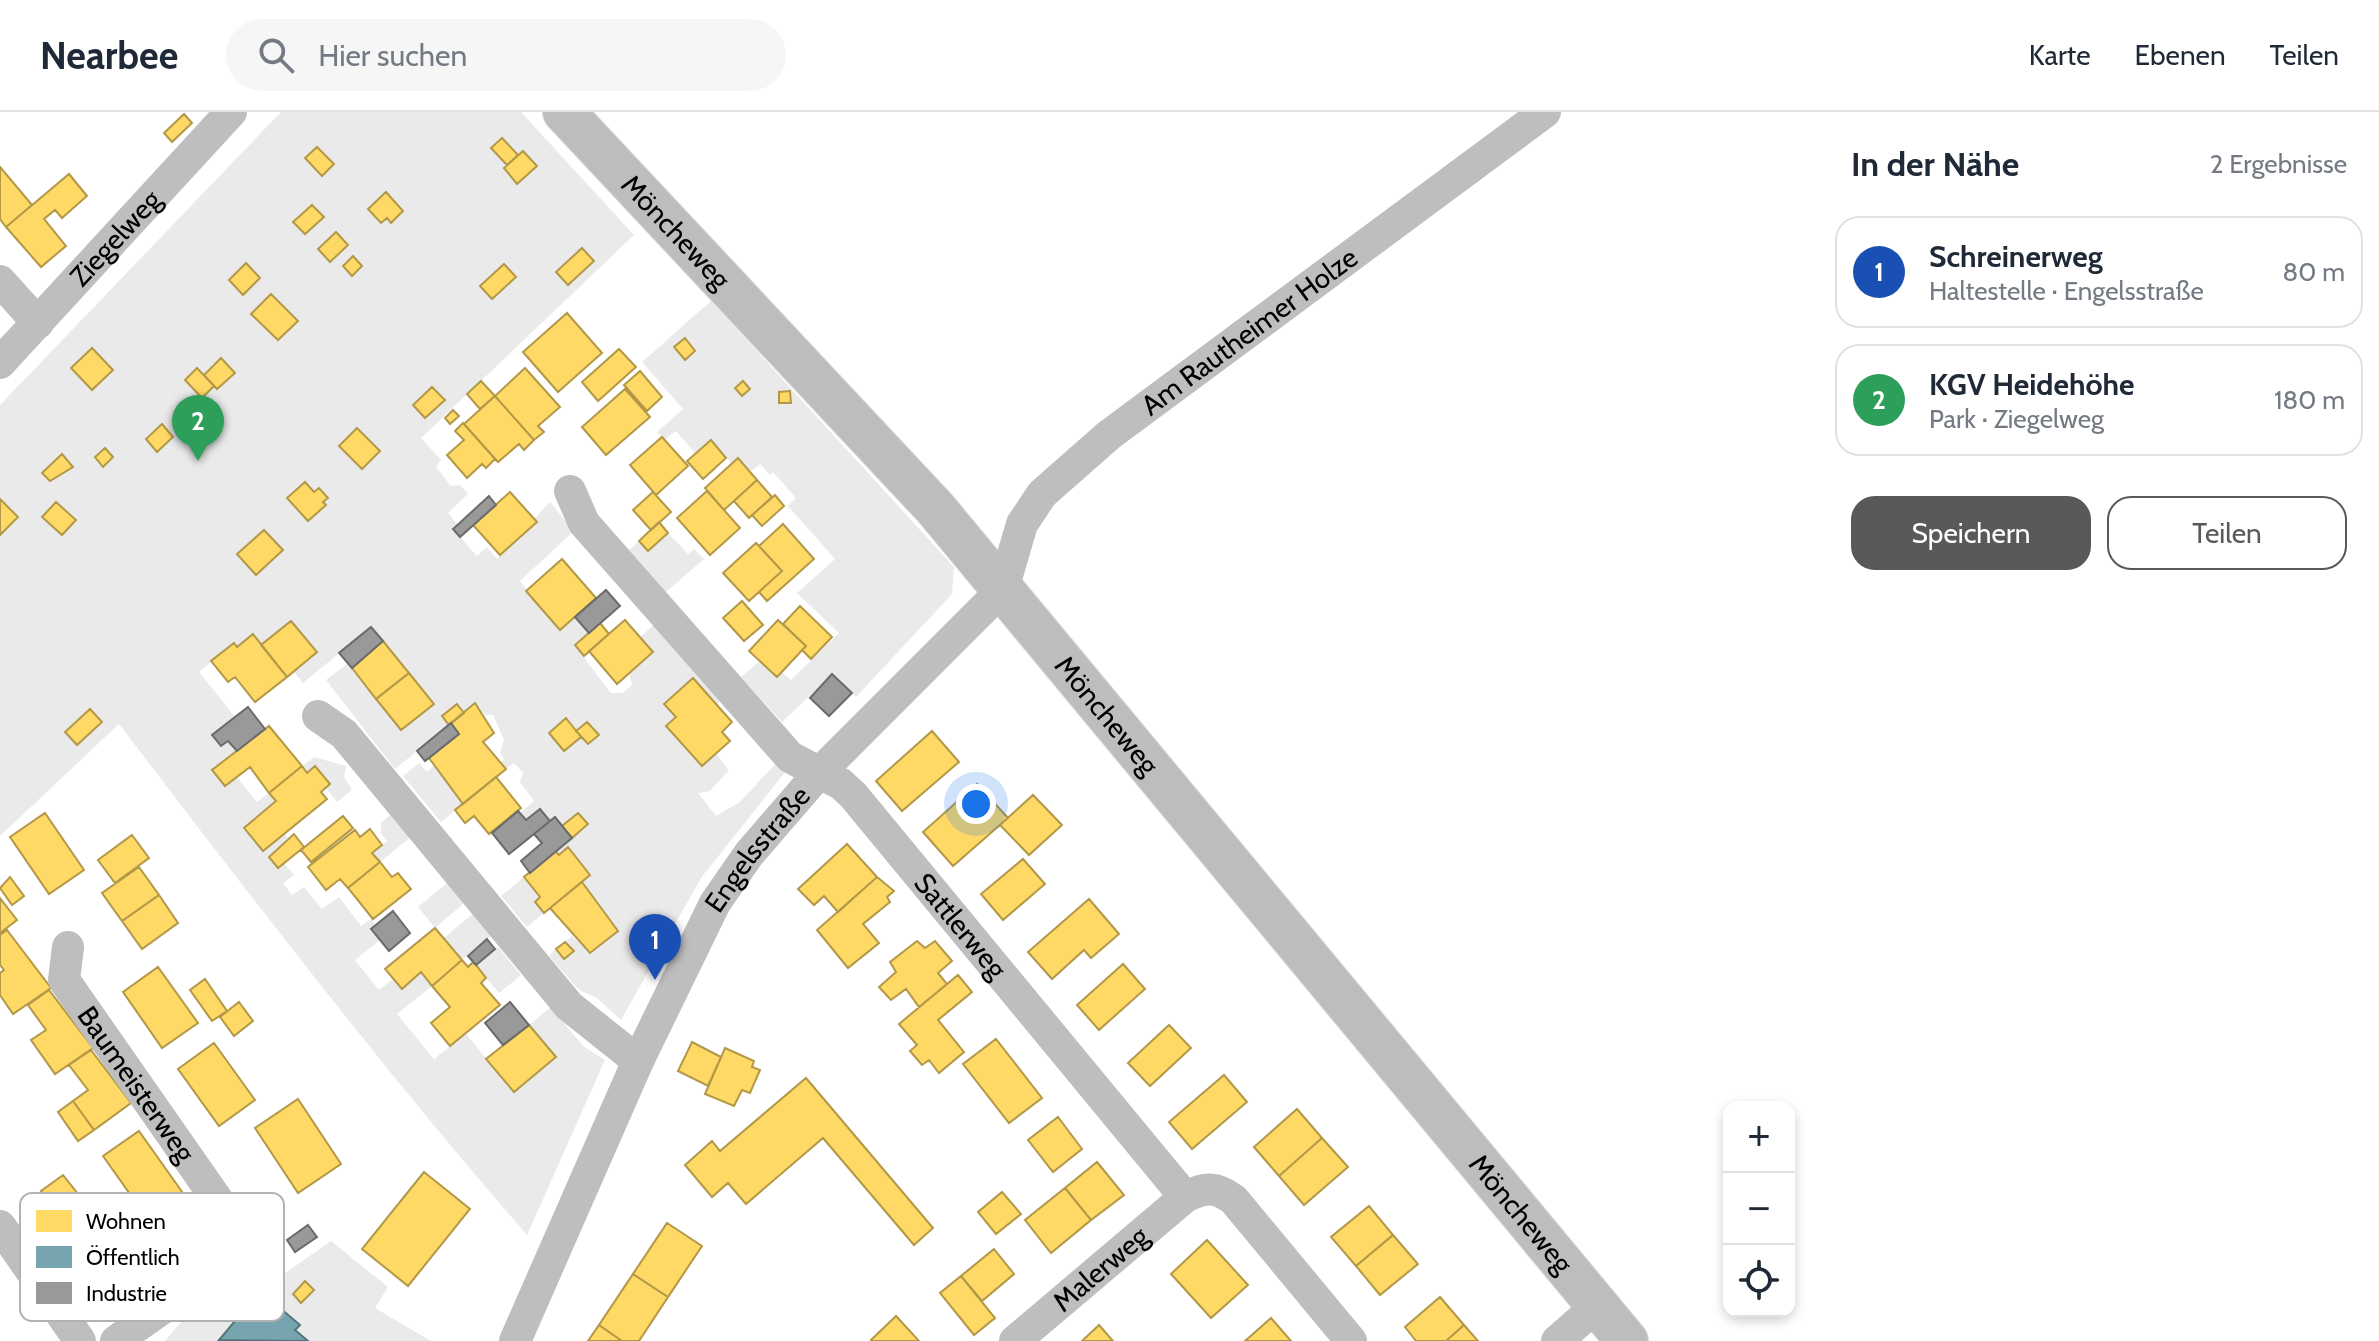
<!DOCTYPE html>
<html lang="de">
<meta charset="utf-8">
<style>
body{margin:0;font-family:Cabin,sans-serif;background:#f6f6f7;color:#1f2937}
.controls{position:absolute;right:24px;bottom:24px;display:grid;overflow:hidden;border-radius:16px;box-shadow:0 4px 12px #0003}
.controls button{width:72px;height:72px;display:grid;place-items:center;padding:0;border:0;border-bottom:2px solid #e0e1e3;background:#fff;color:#1f2937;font:40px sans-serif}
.you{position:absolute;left:976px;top:692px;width:28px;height:28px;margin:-20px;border:6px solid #fff;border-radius:50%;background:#1a73e8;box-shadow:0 0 0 12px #1a73e833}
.badge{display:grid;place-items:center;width:52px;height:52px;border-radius:50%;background:#595959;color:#fff;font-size:26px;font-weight:700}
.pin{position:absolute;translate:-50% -66px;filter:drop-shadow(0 2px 4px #0008)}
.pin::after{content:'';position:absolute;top:42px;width:28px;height:24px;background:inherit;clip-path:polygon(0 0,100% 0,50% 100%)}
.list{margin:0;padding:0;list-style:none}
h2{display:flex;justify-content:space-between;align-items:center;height:104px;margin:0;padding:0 32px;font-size:34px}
h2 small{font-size:26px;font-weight:400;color:#747a83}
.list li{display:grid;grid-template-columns:52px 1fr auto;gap:24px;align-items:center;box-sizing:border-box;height:112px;margin:0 16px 16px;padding:0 16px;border:2px solid #e0e1e3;border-radius:24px}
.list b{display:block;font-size:30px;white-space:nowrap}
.list p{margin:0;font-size:26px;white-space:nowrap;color:#747a83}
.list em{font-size:26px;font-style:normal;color:#747a83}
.actions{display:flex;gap:16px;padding:24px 32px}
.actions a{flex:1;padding:18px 0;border:2px solid #595959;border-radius:24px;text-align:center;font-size:28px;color:#595959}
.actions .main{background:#595959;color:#fff}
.icon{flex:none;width:44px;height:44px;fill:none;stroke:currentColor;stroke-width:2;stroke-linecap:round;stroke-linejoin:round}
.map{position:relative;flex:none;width:1819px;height:1229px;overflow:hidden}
header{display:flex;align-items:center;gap:48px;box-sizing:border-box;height:112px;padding:0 40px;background:#fff;border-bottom:2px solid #e0e1e3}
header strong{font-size:38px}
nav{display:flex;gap:44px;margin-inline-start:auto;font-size:28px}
.search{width:560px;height:72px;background:#f6f6f7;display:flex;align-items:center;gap:20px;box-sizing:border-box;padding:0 28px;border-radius:44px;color:#747a83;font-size:30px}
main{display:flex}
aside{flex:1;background:#fff}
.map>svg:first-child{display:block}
.green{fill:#eaeaea;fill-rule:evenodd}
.homes{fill:#ffd966;stroke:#b29847;stroke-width:2}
.public{fill:#76a5af;stroke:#53747a;stroke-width:2}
.industry{fill:#999;stroke:#6b6b6b;stroke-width:2}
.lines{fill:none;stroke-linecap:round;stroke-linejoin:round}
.major-casing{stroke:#dbdbdb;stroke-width:44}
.minor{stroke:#bebebe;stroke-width:32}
.major{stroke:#bdbdbd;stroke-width:42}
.labels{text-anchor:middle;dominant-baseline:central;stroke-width:8;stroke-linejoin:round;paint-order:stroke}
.street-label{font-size:28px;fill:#000;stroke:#fff}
.key{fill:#fff;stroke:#b2b2b2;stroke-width:2}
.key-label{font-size:22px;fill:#000}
</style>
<header>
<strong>Nearbee</strong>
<div class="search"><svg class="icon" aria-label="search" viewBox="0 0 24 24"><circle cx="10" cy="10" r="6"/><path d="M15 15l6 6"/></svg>Hier suchen</div>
<nav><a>Karte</a><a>Ebenen</a><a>Teilen</a></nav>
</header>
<main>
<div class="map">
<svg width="1819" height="1229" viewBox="0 0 1819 1229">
<rect width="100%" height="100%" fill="#fff"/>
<path class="green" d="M281 0H521L634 123 421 326 441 348 436 355 451 374 460 373 468 382 448 401 457 412 453 417 477 444 487 435 497 447 550 390 574 419 520 469 559 518 575 505 589 521 575 534 611 581H623L632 573 629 561 653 541 640 525 655 512 722 587 716 593 693 566 664 592 676 605 666 614 701 654 716 642 729 658 710 679 698 681 716 704 740 690 778 649 786 659 701 766 621 908 597 886 579 878 549 844 556 837 573 839 565 830 572 824 591 841 617 819 582 770 590 762 568 736 559 743 555 739 587 712 578 701 562 714 555 705 550 709 540 697 526 708 520 701 534 689 520 670 523 661 514 651 506 657 500 651 504 647 500 641 504 628 493 603H485L475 591 464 601 456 592 442 604 449 613 395 657 326 568 348 551 401 618 433 593 371 515 303 571 293 559 316 540 291 509 261 533 253 523 237 535 233 531 199 560 235 605 212 624 220 634 228 629 237 639 213 659 225 674 237 665 257 690 269 681 276 689 244 716 263 739 284 722 288 726 269 745 278 756 284 751 294 763 283 771 292 783 304 775 322 797 339 785 361 814 372 806 380 828 355 848 379 878 393 867 402 877 421 860 432 874 397 902 434 947 466 922 514 980 556 945 529 913 551 895 583 934 605 948 527 1123C383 958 252 786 119 612L0 724V293ZM566 607 576 619 587 610 599 624 588 632 581 625 564 639 549 621Z
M711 189 954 455 952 482 856 585 832 563 782 610 741 565 760 549 777 565 782 560 791 568 839 521 797 481 835 447 788 394 796 386 773 360 770 363 760 352 750 360 732 352 711 328 695 341 676 319 664 328 657 320 683 297 642 250Z
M668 421 688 442 694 437 704 447 666 480 629 438 639 429 648 439Z
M314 645 346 654 344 665 352 678 337 690 326 676 330 672 316 654 307 661 302 654Z
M419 651 427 660 434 653 463 692 441 710 403 664Z
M394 699 413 723 380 750 372 741 387 729 381 722V711Z
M524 765 540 785 535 790 544 801 527 815 501 784Z
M452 767 469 787 435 816 418 795Z
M477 798 496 820 462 848 444 826Z
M498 835 521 863 499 881 476 853Z
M331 1129 388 1175 375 1196 431 1229H165L187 1203 249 1161 261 1178Z"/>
<path class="homes" d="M184 2 192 11 172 30 164 21Z
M502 26 518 43 507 53 491 36Z
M317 35 334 52 322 64 305 46Z
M523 39 537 54 517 72 504 56Z
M0 55 32 93 6 115 0 107Z
M69 62 87 84 62 106 55 98 44 107 66 134 41 155 6 115Z
M386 80 403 99 391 111 387 106 381 111 368 97Z
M312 93 324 105 305 122 293 110Z
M336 120 348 133 330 150 318 137Z
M582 136 594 149 568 173 556 160Z
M353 144 362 154 352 164 343 154Z
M246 151 260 166 243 183 229 168Z
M504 152 516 165 492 187 480 174Z
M271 182 298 209 278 228 251 202Z
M567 201 602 241 558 280 523 240Z
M685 226 695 239 685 248 674 235Z
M92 236 113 258 92 278 71 256Z
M619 237 636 255 598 289 582 270Z
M221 246 235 261 217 277 204 263Z
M197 256 214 274 202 286 185 268Z
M525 256 560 295 538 314 544 320 534 328 495 284Z
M640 259 662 285 647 299 624 273Z
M481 269 495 284 480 297 467 282Z
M743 269 750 277 742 284 735 276Z
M432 275 445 288 425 306 413 293Z
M625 277 650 305 606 343 582 315Z
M790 279 791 291H779V280Z
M495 284 534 328 524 338 519 332 498 350 464 312Z
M453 298 459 304 450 312 445 306Z
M463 311 495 347 486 356 482 352 467 366 447 343 464 328 455 319Z
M162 312 173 325 157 340 146 327Z
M357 316 380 339 362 357 339 334Z
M662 325 688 354 656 383 630 353Z
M711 328 726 346 703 367 687 349Z
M105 336 113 345 103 355 95 345Z
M62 342 73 355 50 369 42 361Z
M738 346 757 368 724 398 705 376Z
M757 368 772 385 749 406 734 389Z
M305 370 314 380 319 376 328 386 323 390 326 393 308 409 287 386Z
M707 379 740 416 710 443 677 406Z
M510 380 537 410 500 443 473 413Z
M653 380 671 400 651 418 633 398Z
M775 383 784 394 762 414 752 403Z
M0 387 18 405 0 423Z
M56 390 76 408 62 423 42 405Z
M659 410 668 421 648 439 639 429Z
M783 412 814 447 767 489 759 480 782 459 759 434Z
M264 418 283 438 256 463 237 442Z
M756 431 782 459 749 489 723 461Z
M562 447 596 486 560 518 526 479Z
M742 489 763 513 744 529 723 506Z
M800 494 832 525 811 547 802 538 806 534 783 512Z
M625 508 653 540 617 572 589 539Z
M778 508 806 534 777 565 749 539Z
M291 509 317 540 287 565 261 533Z
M600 511 609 522 584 544 575 533Z
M253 522 287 565 255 590 235 565 228 570 211 549 234 531 237 535Z
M383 529 409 561 376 587 352 556Z
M409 561 434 592 401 618 376 587Z
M693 566 732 610 722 620 730 629 702 654 666 614 676 605 664 592Z
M475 591 494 621 483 630 506 657 463 692 429 646 459 622 451 611Z
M457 592 464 601 449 613 442 604Z
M90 597 102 610 77 633 65 620Z
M566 606 581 625 564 639 549 621Z
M587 610 599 623 588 632 576 619Z
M269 614 302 654 269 681 250 655 225 674 212 658Z
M932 619 959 650 902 699 876 669Z
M302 654 307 661 315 654 330 672 321 680 327 687 263 739 244 716 276 689 269 681Z
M496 665 521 696 489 722 474 704 465 711 455 698Z
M977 672 1008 706 953 754 923 720Z
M1033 683 1062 713 1029 743 1000 713Z
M45 701 84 758 49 782 10 725Z
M578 701 588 712 572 726 562 714Z
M343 704 353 716 311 750 301 738Z
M370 717 382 733 372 741 380 750 348 776 340 767 326 778 308 755 355 718 360 725Z
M294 722 304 735 278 756 269 745Z
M132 723 149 746 115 771 98 748Z
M847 732 877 765 838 800 824 784 814 793 798 777Z
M568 735 590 763 544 801 535 790 540 785 524 765 555 739 559 743Z
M1023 747 1045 772 1003 808 981 782Z
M380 750 392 765 398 761 411 777 373 807 348 776Z
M139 755 159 783 122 809 102 781Z
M10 765 24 784 12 793 0 776Z
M877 765 894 779 887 785 890 790 863 812 879 831 848 856 817 818Z
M582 770 618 819 590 841 550 796Z
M159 783 178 811 142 837 122 809Z
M0 786 17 808 0 821Z
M1089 787 1119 822 1091 846 1084 838 1052 867 1028 840Z
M435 816 462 848 432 874 421 860 402 877 385 857Z
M7 818 51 876 13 902 0 883V861L4 858 0 853V823Z
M917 829 925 836 935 829 952 849 938 861 947 872 919 895 906 877 891 888 879 875 896 860 890 850Z
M565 830 574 839 564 847 556 837Z
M462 848 468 855 473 850 476 853 486 866 481 871 500 893 450 934 431 911 450 895 432 874Z
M1123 852 1145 877 1099 918 1077 893Z
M158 855 198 911 162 936 123 880Z
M958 863 972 880 938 908 964 940 939 961 929 948 922 953 910 939 917 933 899 912Z
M205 867 227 899 212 909 190 878Z
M49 878 93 936 55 962 31 928 46 918 28 893Z
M239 890 253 909 234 924 220 905Z
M529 913 556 945 514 980 486 947Z
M1169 913 1191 936 1150 974 1128 951Z
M996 927 1042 986 1009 1011 963 952Z
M692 930 721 945 708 974 678 959Z
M214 931 255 988 219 1014 178 957Z
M725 936 754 949 752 955 760 958 750 981 742 978 734 994 705 982Z
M91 938 131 991 94 1018 73 989 88 978 69 953Z
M1224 963 1247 990 1192 1037 1169 1010Z
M806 966 933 1116 914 1133 823 1026 746 1092 728 1071 712 1085 685 1053 712 1029 720 1039Z
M298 987 341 1052 298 1081 255 1016Z
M73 989 94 1018 78 1029 58 1000Z
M1297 997 1322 1026 1279 1064 1254 1035Z
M1058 1005 1082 1037 1053 1060 1028 1028Z
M139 1019 197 1101 156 1130 127 1088 132 1085 103 1044Z
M1322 1026 1348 1055 1304 1093 1279 1064Z
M1097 1050 1124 1083 1091 1108 1065 1076Z
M424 1060 470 1097 408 1174 362 1137Z
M63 1063 82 1087 60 1104 41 1079Z
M1065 1076 1091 1108 1051 1141 1025 1108Z
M1002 1080 1021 1102 996 1122 978 1100Z
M1369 1094 1393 1123 1356 1154 1331 1125Z
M667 1111 702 1134 668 1185 633 1162Z
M1393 1123 1418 1152 1380 1183 1356 1154Z
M1207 1128 1248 1173 1211 1206 1171 1162Z
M994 1137 1014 1162 982 1189 961 1164Z
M633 1162 668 1185 639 1229H622L599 1213Z
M961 1164 995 1206 974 1223 940 1181Z
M305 1169 314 1178 301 1191 293 1182Z
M1440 1185 1464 1213 1446 1229H1416L1405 1215Z
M896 1204 919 1229H871V1228Z
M1271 1206 1291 1229H1245Z
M599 1213 622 1229H588Z
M1099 1213 1113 1229H1082Z
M1464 1213 1478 1229H1446Z"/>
<path class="public" d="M260 1179 300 1213 295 1218 308 1229 219 1228Z"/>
<path class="industry" d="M489 384 496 393 460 425 453 417Z
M606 478 620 494 589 521 575 505Z
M371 515 383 529 352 556 339 541Z
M832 562 852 581 829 604 810 586Z
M248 595 265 617 237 639 228 629 221 634 212 623Z
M451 611 459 622 425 649 417 639Z
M540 697 550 709 509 742 492 721 518 699 526 708Z
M555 705 572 726 530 761 521 749 542 731 534 722Z
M393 799 410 821 389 839 371 817Z
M487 827 495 837 476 853 468 844Z
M510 890 529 913 503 933 485 911Z
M308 1113 317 1125 295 1140 287 1128Z"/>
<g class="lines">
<defs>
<g id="major">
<path id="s6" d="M564 0 935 396 1627 1229"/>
</g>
</defs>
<use href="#major" class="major-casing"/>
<g class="minor">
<path d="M0 169 38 211"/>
<path id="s1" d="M0 251 231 0"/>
<path id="s2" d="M570 379 584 411 790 645 841 672 853 683 1185 1085C1205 1075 1216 1074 1234 1088L1351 1229"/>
<path d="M318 604 344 622 569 894 638 949"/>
<path id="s3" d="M68 835 64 868 239 1119 242 1135 227 1151 116 1229"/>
<path d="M0 1114 80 1229"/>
<path id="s4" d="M515 1229 638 949 715 791 749 742 818 662 1003 477 1022 412 1042 382 1109 323 1545 0"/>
<path id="s5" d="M1015 1229 1185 1085"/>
<path d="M1557 1229 1598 1193"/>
</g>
<use href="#major" class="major"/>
</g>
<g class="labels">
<g class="street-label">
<text stroke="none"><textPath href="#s6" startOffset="164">Möncheweg</textPath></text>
<text stroke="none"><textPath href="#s1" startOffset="170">Ziegelweg</textPath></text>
<text stroke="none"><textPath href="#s4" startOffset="1276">Am Rautheimer Holze</textPath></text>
<text stroke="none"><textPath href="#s6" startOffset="812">Möncheweg</textPath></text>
<text stroke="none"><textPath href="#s4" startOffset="550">Engelsstraße</textPath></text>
<text stroke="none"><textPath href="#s2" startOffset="590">Sattlerweg</textPath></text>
<text stroke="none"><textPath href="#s3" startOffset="160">Baumeisterweg</textPath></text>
<text stroke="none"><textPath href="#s6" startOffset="1460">Möncheweg</textPath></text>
<text stroke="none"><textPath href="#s5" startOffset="112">Malerweg</textPath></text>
</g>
</g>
<rect x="20" y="1081" width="264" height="128" rx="12" class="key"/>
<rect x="36" y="1098" width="36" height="22" fill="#ffd966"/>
<rect x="36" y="1134" width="36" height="22" fill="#76a5af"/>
<rect x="36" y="1170" width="36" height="22" fill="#999"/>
<g class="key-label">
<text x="86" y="1117">Wohnen</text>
<text x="86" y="1153">Öffentlich</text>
<text x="86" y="1189">Industrie</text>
</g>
</svg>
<div class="controls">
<button>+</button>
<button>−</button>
<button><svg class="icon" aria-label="locate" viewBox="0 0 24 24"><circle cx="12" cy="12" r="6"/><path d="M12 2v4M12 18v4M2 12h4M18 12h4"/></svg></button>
</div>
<div class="you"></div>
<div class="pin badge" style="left:655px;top:868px;background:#1a4fb4">1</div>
<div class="pin badge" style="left:198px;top:349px;background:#2e9e5b">2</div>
</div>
<aside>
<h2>In der Nähe<small>2 Ergebnisse</small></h2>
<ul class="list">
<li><span class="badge" style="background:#1a4fb4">1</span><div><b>Schreinerweg</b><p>Haltestelle · Engelsstraße</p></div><em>80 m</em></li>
<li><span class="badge" style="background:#2e9e5b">2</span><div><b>KGV Heidehöhe</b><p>Park · Ziegelweg</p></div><em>180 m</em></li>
</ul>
<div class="actions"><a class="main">Speichern</a><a>Teilen</a></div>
</aside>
</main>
